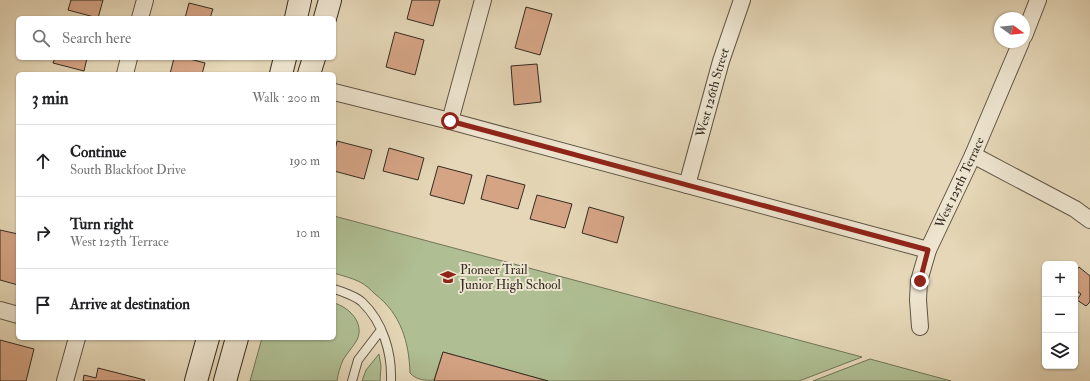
<!DOCTYPE html>
<meta charset="utf-8">
<style>
body{margin:0;font-family:"IM FELL Double Pica",serif;background:#f2f2f2;color:#202124}
.controls{position:absolute;right:12px;bottom:12px;display:grid;overflow:hidden;border-radius:6px;box-shadow:0 1px 3px #0004}
.controls button{width:36px;height:36px;display:grid;place-items:center;padding:0;border:0;border-bottom:1px solid #e0e0e0;background:#fff;color:#202124;font:20px sans-serif}
.compass{position:absolute;left:994px;top:12px;width:36px;height:36px;border-radius:50%;background:#fff;box-shadow:0 1px 3px #0004;rotate:105deg}
.stop{position:absolute;width:12px;height:12px;margin:-9px;border:3px solid #8f2418;border-radius:50%;background:#fff}
.stop.end{background:#8f2418;border-color:#fff;box-shadow:0 1px 4px #0008}
.list{margin:0;padding:0;list-style:none}
h2{display:flex;justify-content:space-between;align-items:center;height:52px;margin:0;padding:0 16px;font-size:17px}
h2 small{font-size:13px;font-weight:400;color:#757577}
.list li{display:grid;grid-template-columns:26px 1fr auto;gap:12px;align-items:center;box-sizing:border-box;height:72px;padding:0 16px;border-top:1px solid #e0e0e0}
.list b{display:block;font-size:15px;white-space:nowrap}
.list p{margin:0;font-size:13px;white-space:nowrap;color:#757577}
.list em{font-size:13px;font-style:normal;color:#757577}
.icon{flex:none;width:22px;height:22px;fill:none;stroke:currentColor;stroke-width:2;stroke-linecap:round;stroke-linejoin:round}
.map{position:relative;flex:none;width:1090px;height:381px;overflow:hidden}
.search{position:absolute;background:#fff;box-shadow:0 1px 3px #0004;left:16px;top:16px;width:320px;height:44px;display:flex;align-items:center;gap:10px;box-sizing:border-box;padding:0 14px;border-radius:6px;color:#757577;font-size:15px}
.panel{position:absolute;background:#fff;box-shadow:0 1px 3px #0004;left:16px;top:72px;width:320px;height:268px;border-radius:6px}
.map>svg:first-child{display:block}
.green{fill:#afbf93;stroke:#71755a}
.building{fill:#d5a485;stroke:#332b21}
.lines{fill:none;stroke-linecap:round;stroke-linejoin:round}
.lane-casing{stroke:#605646;stroke-width:10}
.street-casing{stroke:#605646;stroke-width:18}
.secondary-casing{stroke:#332b21;stroke-width:24}
.lane{stroke:#eee5d0;stroke-width:8}
.street{stroke:#eee5d0;stroke-width:16}
.secondary{stroke:#eee5d0;stroke-width:22}
.route{stroke:#8f2418;stroke-width:5}
.labels{text-anchor:middle;dominant-baseline:central;stroke-width:4;stroke-linejoin:round;paint-order:stroke}
.street-label{font-size:13px;fill:#332b21;stroke:#eee5d0}
.poi-label{font-size:13px;fill:#332b21;stroke:#eee5d0;text-anchor:start}
</style>
<div class="map">
<svg width="1090" height="381" viewBox="0 0 1090 381">
<rect width="100%" height="100%" fill="#e5d7b7"/>
<filter id="stains"><feTurbulence type="fractalNoise" baseFrequency=".005" numOctaves="4"/><feColorMatrix values="0 0 0 0 .2 0 0 0 0 .09 0 0 0 0 .02 0 0 0 .5 -.17"/></filter>
<radialGradient id="worn" r=".72"><stop offset=".6" stop-color="#630" stop-opacity="0"/><stop offset="1" stop-color="#630" stop-opacity=".3"/></radialGradient>
<path class="green" d="M334 216 862 357 799 381H548L443 352 434 380C426 381 416 380 410 373 409 342 401 314 375 294 371 290 366 285 360 282 352 278 343 276 334 273Z
M334 303C349 307 365 323 357 340 353 347 347 353 343 360 340 367 338 374 337 381H250L262 338H334Z
M379 354 381 366 380 381H362L366 370Z
M870 359 951 381H813Z"/>
<path class="building" d="M71 0H103L98 18 68 10Z
M412 0H440L433 26 407 19Z
M189 3 213 9 210 18H185Z
M526 7 552 14 540 55 515 48Z
M395 32 424 40 415 75 386 67Z
M55 58H87L84 71 53 63Z
M174 58H186L205 63 202 74H170Z
M537 64 541 102 514 105 511 66Z
M337 141 372 150 364 179 334 171V154Z
M389 148 424 158 418 180 383 171Z
M438 166 472 175 464 204 430 195Z
M487 175 525 185 518 209 481 199Z
M537 195 572 204 565 228 530 219Z
M589 207 624 217 617 243 582 233Z
M0 230 18 234V285L0 280Z
M1079 267 1090 276V302L1086 306 1077 300 1081 294 1075 290V272Z
M0 340 34 349 26 381H0Z
M443 352 548 381H434Z
M98 368 145 380 144 381H83L84 375 96 378Z"/>
<g class="lines">
<defs>
<path id="lane" d="M334 289C341 291 357 297 362 302 383 322 392 353 391 381
M352 381 358 360 381 330"/>
<g id="street">
<path d="M140 18 145 0"/>
<path d="M1024 36 1038 0"/>
<path d="M125 74 129 58"/>
<path d="M334 92 450 121 928 250"/>
<path d="M450 121 483 0"/>
<path d="M973 155 1075 209 1090 220"/>
<path id="s1" d="M687 185 721 61 742 0"/>
<path d="M0 310 18 315"/>
<path id="s2" d="M920 327 918 300 919 281 928 250 973 155 1021 42"/>
<path d="M65 381 77 338"/>
</g>
<path id="secondary" d="M296 18 300 0
M325 18 330 0
M281 74 285 58
M309 74 314 58
M196 381 208 338
M225 381 237 338"/>
</defs>
<use href="#lane" class="lane-casing"/>
<use href="#street" class="street-casing"/>
<use href="#secondary" class="secondary-casing"/>
<use href="#lane" class="lane"/>
<use href="#street" class="street"/>
<use href="#secondary" class="secondary"/>
</g>
<g class="lines">
<path class="route" d="M450 121 928 250 920 281"/>
</g>
<defs>
<symbol id="school-bare" viewBox="-9 -9 18 18"><path d="M0-5L7-2L0 1L-7-2ZM-4 1L0 2.5L4 1V4Q0 6-4 4Z" fill="#8f2418" stroke="#eee5d0" stroke-width="2.5" paint-order="stroke"/></symbol>
</defs>
<g fill-rule="evenodd">
<use href="#school-bare" x="437" y="266" width="22" height="22"/>
</g>
<g class="labels">
<g class="street-label">
<text stroke="none"><textPath href="#s1" startOffset="96">West 126th Street</textPath></text>
<text stroke="none"><textPath href="#s2" startOffset="153">West 125th Terrace</textPath></text>
</g>
<g class="poi-label">
<text x="460" y="270">Pioneer Trail<tspan x="460" dy="15">Junior High School</tspan></text>
</g>
</g>
<rect width="100%" height="100%" filter="url(#stains)"/>
<rect width="100%" height="100%" fill="url(#worn)"/>
</svg>
<div class="controls">
<button>+</button>
<button>−</button>
<button><svg class="icon" aria-label="layers" viewBox="0 0 24 24"><path d="M12 4l9 5-9 5-9-5zM3 14l9 5 9-5"/></svg></button>
</div>
<svg class="compass" viewBox="-18 -18 36 36"><path d="M0-13l5 13h-10z" fill="#e53935"/><path d="M0 13l5-13h-10z" fill="#757577"/></svg>
<div class="stop" style="left:450px;top:121px"></div>
<div class="stop end" style="left:920px;top:281px"></div>
<div class="search"><svg class="icon" aria-label="search" viewBox="0 0 24 24"><circle cx="10" cy="10" r="6"/><path d="M15 15l6 6"/></svg>Search here</div>
<section class="panel">
<h2>3 min<small>Walk · 200 m</small></h2>
<ul class="list">
<li><svg class="icon" aria-label="ahead" viewBox="0 0 24 24"><path d="M12 20V5M6 11l6-6 6 6"/></svg><div><b>Continue</b><p>South Blackfoot Drive</p></div><em>190 m</em></li>
<li><svg class="icon" aria-label="right" viewBox="0 0 24 24"><path d="M7 20v-9h11M14 6l5 5-5 5"/></svg><div><b>Turn right</b><p>West 125th Terrace</p></div><em>10 m</em></li>
<li><svg class="icon" aria-label="arrive" viewBox="0 0 24 24"><path d="M6 21V4h12l-3 4 3 4H6"/></svg><div><b>Arrive at destination</b></div></li>
</ul>
</section>
</div>
